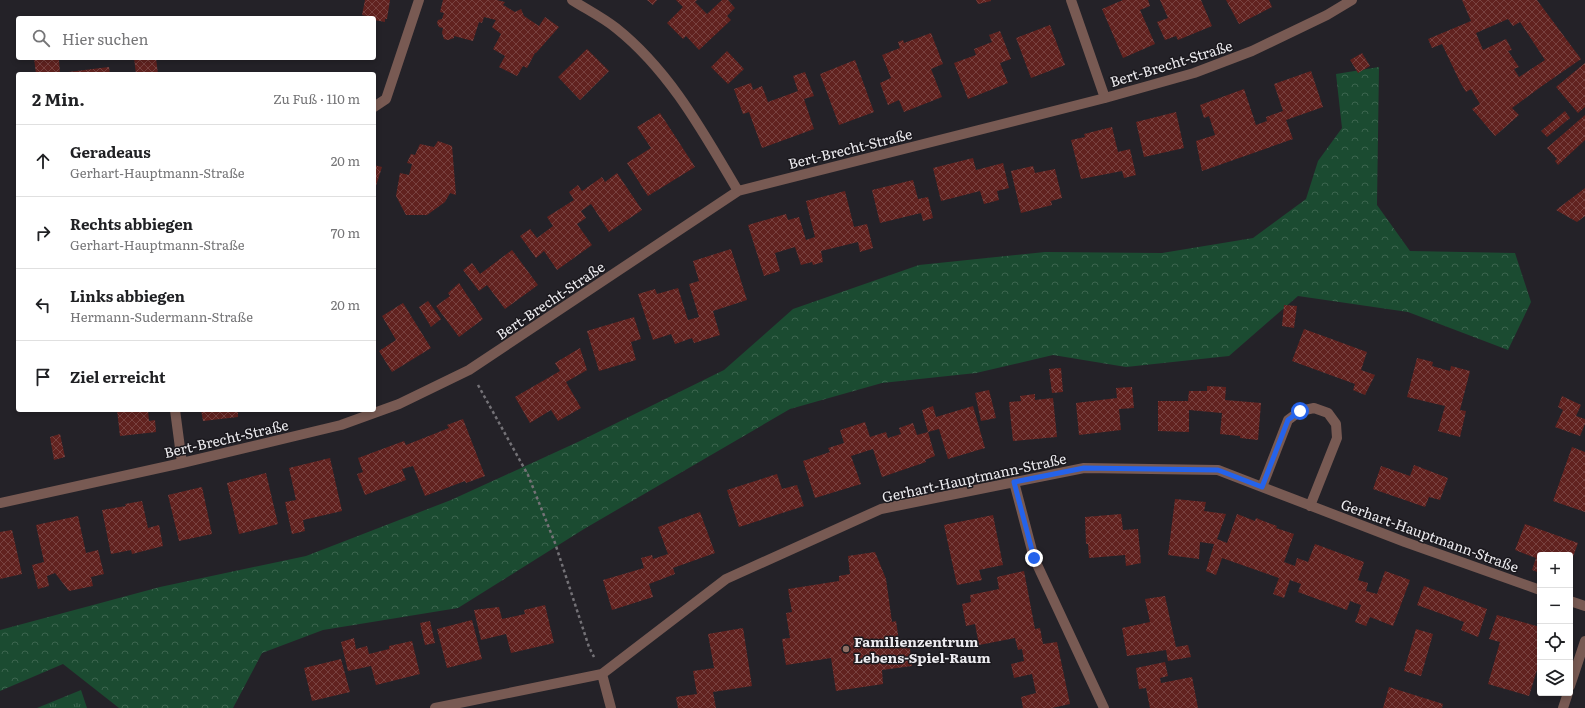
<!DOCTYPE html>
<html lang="de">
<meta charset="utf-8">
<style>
body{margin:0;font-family:Literata,serif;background:#f2f2f2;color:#202124}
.controls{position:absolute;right:12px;bottom:12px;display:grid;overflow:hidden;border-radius:4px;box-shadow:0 2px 6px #0003}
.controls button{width:36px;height:36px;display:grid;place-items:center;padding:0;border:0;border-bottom:1px solid #e0e0e0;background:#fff;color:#202124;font:20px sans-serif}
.stop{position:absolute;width:12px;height:12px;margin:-9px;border:3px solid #2563eb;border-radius:50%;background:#fff}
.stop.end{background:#2563eb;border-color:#fff;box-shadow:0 1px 4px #0008}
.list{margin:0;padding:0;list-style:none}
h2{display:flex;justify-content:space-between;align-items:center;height:52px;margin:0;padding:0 16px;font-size:17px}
h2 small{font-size:13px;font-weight:400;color:#757577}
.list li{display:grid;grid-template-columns:26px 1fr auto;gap:12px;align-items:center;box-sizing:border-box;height:72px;padding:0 16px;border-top:1px solid #e0e0e0}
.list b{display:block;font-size:15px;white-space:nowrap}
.list p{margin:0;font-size:13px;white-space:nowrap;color:#757577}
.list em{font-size:13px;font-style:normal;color:#757577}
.icon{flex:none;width:22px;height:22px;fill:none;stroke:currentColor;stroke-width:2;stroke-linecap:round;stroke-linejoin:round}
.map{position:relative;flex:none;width:1585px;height:708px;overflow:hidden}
.search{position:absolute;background:#fff;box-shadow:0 2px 6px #0003;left:16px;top:16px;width:360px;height:44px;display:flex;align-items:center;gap:10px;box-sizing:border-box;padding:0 14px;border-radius:4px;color:#757577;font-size:15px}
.panel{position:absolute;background:#fff;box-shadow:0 2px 6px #0003;left:16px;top:72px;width:360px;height:340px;border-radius:4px}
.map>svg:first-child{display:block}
.forest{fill:url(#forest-crowns)}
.park{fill:url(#park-tufts)}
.building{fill:url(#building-cross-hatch);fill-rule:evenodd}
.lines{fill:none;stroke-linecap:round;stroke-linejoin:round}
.path{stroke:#747277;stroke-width:2.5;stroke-dasharray:3 3;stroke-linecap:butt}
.street{stroke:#785a53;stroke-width:10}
.route{stroke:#2563eb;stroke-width:5}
.education-dot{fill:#8d6e63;stroke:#1b191e;stroke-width:1.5}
.labels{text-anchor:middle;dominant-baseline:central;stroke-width:3;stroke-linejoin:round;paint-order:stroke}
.street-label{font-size:14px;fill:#ecebef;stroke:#1b191e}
.poi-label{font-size:14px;font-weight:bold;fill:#ecebef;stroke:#1b191e;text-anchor:start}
</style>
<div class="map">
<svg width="1585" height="708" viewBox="0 0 1585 708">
<defs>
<pattern id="forest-crowns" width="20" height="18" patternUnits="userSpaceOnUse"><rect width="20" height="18" fill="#1b4b31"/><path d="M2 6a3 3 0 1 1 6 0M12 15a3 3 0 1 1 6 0" fill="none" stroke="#3c654f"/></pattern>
<pattern id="park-tufts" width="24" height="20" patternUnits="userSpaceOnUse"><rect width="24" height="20" fill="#1b4b31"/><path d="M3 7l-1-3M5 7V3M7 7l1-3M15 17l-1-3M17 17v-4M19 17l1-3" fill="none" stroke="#3c654f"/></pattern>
<pattern id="building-cross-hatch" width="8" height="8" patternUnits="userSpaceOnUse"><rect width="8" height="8" fill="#61221f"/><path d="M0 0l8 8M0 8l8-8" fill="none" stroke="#784240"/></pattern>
</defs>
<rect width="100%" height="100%" fill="#242228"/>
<path class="forest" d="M1379 67 1377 205 1410 251 1515 253 1531 302 1508 350 1408 312 1298 296 1229 356 1126 367 1053 355 976 373 882 383 790 409 584 529 458 608 323 630 262 653 233 708H119L63 664 0 691V630L160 587 306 556 451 500 580 441 724 370 793 309 919 265 1045 252 1162 253 1253 238 1306 199 1318 161 1342 128 1336 74Z"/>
<path class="park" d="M81 690 87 708H37Z"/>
<path class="building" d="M365 0H390L387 19H385V22L374 20V18H371V17L362 15Z
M443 0H497L505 2 503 5 515 12 521 9 524 16 539 26 545 17 559 27 536 53H535L527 68 523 66 517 76 499 67 505 56 493 49 501 34 492 27 496 20 484 17 482 23 479 22 473 41 454 36V38L448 40 444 39 442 33 443 28 439 27 437 23 438 20 442 19 444 13 440 12Z
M647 0H657L653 5Z
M676 0H697L695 2 707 14 722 0H728L735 8 727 16 731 20 699 50 686 36 683 39 667 23 683 7Z
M976 0H991V1L978 4Z
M1123 0H1148L1150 6 1140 10 1155 44 1123 58 1102 9Z
M1160 0H1201L1212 26 1178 40 1176 36 1165 40 1157 22 1168 18Z
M1226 0H1269L1272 7 1239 24Z
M1462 0H1537L1581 59 1542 86 1512 108 1519 115 1495 136 1472 109 1480 104 1471 89 1466 92 1460 82 1442 44 1432 48 1428 39 1471 21ZM1508 19 1513 26 1520 22 1545 60 1519 77 1514 69 1519 67 1508 51 1512 50 1506 39 1483 50 1476 33Z
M1050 25 1065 65 1031 78 1016 38Z
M1000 31 1011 59 1000 63 1008 83 968 99 954 63 976 55 974 49 992 42 989 35Z
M931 33 943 64 931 69 942 97 904 112 899 100 888 105 880 83 891 78 882 55 900 48 898 42 903 40 904 43Z
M587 49 609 71 580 100 558 77Z
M727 51 744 69 728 84 711 67Z
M1362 53 1370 66 1358 73 1350 60Z
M34 58H60V60H59L60 73 109 67 110 74H36Z
M134 58H156L158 74H136Z
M855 60 874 112 839 125 820 74Z
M1585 63V107L1578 113 1556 87Z
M1311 71 1323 107 1286 120 1293 139 1202 171 1196 141 1215 135 1209 116 1204 118 1200 105 1244 89 1256 125 1267 121 1266 117 1283 111 1274 84Z
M805 72 814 96 804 99 814 129 762 148 749 112 743 114 734 89 751 83 753 90 762 86 768 102 798 91 793 76Z
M1565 111 1570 118 1547 137 1541 131Z
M1176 112 1184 148 1144 157 1136 122Z
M660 113 695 167 648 196 627 163 651 148 637 127Z
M1585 115V140L1558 165 1555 161 1557 159 1547 148Z
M1112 127 1118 152 1130 149 1136 175 1124 178 1122 171 1081 179 1071 140 1085 137 1084 134Z
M438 141 452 146 456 195 450 193 445 202 427 215H406L396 196 400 173 409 175 412 164 407 163 411 154 415 155 420 144 434 147Z
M973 158 976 170 1003 163 1009 188 997 191 999 200 984 204 980 191 941 201 933 168Z
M374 165 382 167 374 192Z
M1033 166 1035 173 1055 169 1062 198 1051 201 1052 205 1021 213 1011 171Z
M617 173 642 210 609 232 591 204 581 211 586 218 577 224 592 245 557 270 544 251 536 258 520 236 530 229 537 238 553 226 547 217 574 200 569 192 578 185 582 191 602 177 605 182Z
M913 180 918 199 928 197 933 218 923 221 921 213 880 223 872 190Z
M1585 188V216L1577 222 1556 210Z
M845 191 854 227 867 224 873 248 860 252 858 242 821 251 823 262 813 265 812 262 801 265 795 247 775 253 780 271 764 276 748 225 786 214 788 220 799 217 806 240 815 237 806 201Z
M731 249 747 300 713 311 720 335 694 343 692 338 675 344 671 334 653 340 638 294 655 289 657 294 678 288 688 320 699 317 689 284 699 281 693 261Z
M512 250 538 285 505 309 487 285 479 291 463 270 472 263 480 274Z
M459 283 483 319 459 337 436 306 450 296 448 293Z
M428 301 441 319 431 327 419 307Z
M403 303 431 348 392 372 379 351 396 340 382 316Z
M1284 305 1297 306 1294 328 1282 326Z
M634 317 641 339 631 342 636 360 599 371 587 331Z
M1304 329 1367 352 1361 370 1375 375 1365 395 1353 390 1355 384 1292 361Z
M580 348 587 370 566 382 581 408 558 421 551 410 530 423 515 397 560 371 555 363Z
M1417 358 1433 362 1432 366 1450 371 1451 366 1470 371 1460 410 1466 411 1460 437 1438 431 1445 406 1407 397Z
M1061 368 1063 392 1052 393 1049 369Z
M1207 386 1226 387 1225 400 1261 403 1258 440 1240 438V436L1220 434 1222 413 1189 410V432L1158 431V401H1188L1189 391H1207Z
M1132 387 1134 408 1119 409 1121 430 1079 435 1076 403 1117 398 1116 388Z
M989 390 996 418 981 421 975 393Z
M1035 394V400L1053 398 1057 437 1013 441 1009 402 1021 401 1020 396Z
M1562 396 1581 405 1576 416 1585 419V424L1580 436 1555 427 1563 410 1558 407Z
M933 406 936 417 973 406 985 448 948 459 939 429 928 432 922 410Z
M117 410H148L149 421 155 420 156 432 120 436Z
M201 410H238V417L203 421Z
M463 419 485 476 466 483 465 481 425 496 413 466 402 469 406 480 365 495 357 474 363 472 358 458 404 441 406 445 449 428 447 425Z
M865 422 870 437 886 432 888 438 901 434 899 428 913 423 917 435 928 432 935 456 925 460 926 462 882 477 873 449 851 456 861 484 815 498 803 461 830 452 828 448 844 443 840 430Z
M60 434 65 457 54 460 50 437Z
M1572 447 1585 452V512L1553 501Z
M330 458 342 511 303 520 305 531 292 534 285 502 296 500 289 468Z
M1414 465 1448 478 1440 500 1429 497 1425 507 1373 489 1381 466 1410 476Z
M266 473 278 524 239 534 227 483Z
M777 474 782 489 797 485 804 506 739 527 727 490Z
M202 487 212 534 179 541 168 495Z
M1175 499 1206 502 1204 511 1226 514 1217 539 1227 543 1237 514 1255 521 1256 518 1266 522 1277 526 1276 528 1294 534 1284 562 1295 566 1297 558 1308 562 1315 544 1364 562 1358 580 1368 583 1366 591 1377 594 1385 571 1410 580 1393 626 1370 617 1366 626 1355 622 1361 605 1350 601 1347 610 1298 592 1301 584 1290 580 1284 598 1273 594 1279 578 1222 558 1216 575 1206 571 1214 544 1200 542 1199 559 1168 555Z
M142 501 148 528 159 525 163 546 132 554 131 550 111 554 102 510 126 506 125 504Z
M700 512 715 553 673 568 675 574 649 584 653 597 612 610 603 580 644 568 641 558 652 555 653 559 668 554 658 527Z
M1121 514 1123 530 1138 529 1141 563 1126 566 1125 555 1089 558 1088 544H1086L1085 517Z
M993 515 1003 565 979 570 982 580 957 585 944 525Z
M78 516 86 553 98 550 104 574 91 577 93 586 69 591 55 573 47 576 49 586 38 589 32 565 44 562 36 525Z
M1525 524 1578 543 1570 565V555H1540V573L1532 570 1536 558 1515 550Z
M12 530 22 574 0 579V532Z
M875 552 886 579 892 622 896 621 899 641 909 640 912 666 882 670 883 684 836 691 831 658 786 665 782 639 790 638 786 613 792 612 788 589 839 581V576L850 574 848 556Z
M1024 571 1035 629 1040 628 1043 644 1057 642 1070 704 1052 708H1023L1021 697 1036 693 1032 674 1014 678 1011 664 1024 661 1022 649 1018 650 1015 638 979 645 975 624 966 626 962 604 971 602 970 595 999 589 997 577Z
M1424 586 1487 609 1478 637 1461 630 1464 622 1417 605Z
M1165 596 1176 647 1188 645 1191 657 1168 661 1166 650 1127 656 1122 628 1150 622 1145 599Z
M545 605 554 643 511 653 506 634 481 640 474 610 499 607 502 619 525 614 524 610Z
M1497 615 1540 627V660L1529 696 1488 684 1500 642 1489 639Z
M472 620 482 659 447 668 437 629Z
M430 621 435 643 425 645 420 623Z
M743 628 752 686 713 692 716 708H678L676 697 697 694 693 671 714 668 708 634Z
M1416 629 1433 634 1421 676 1404 671Z
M354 638 356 649 367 646 369 654 389 649V646L412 641 420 674 376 685 371 666 348 671 341 642Z
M341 659 350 692 312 701 304 668Z
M1165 662 1168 676 1160 678 1161 683 1192 677 1198 708H1150L1146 688 1139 689 1136 668Z
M1389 687 1443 704 1442 708H1383Z"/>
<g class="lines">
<path class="path" d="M478 385 528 475 555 543 589 647 594 657"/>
<path class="street" d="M572 0C586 9 602 17 616 28 670 71 703 132 738 191
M1071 0 1105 98
M374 107 386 99 419 0
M175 410 182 463
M1014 482 1034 558 1104 708
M1262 487 1288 420 1300 411 1314 408 1328 413 1336 424 1337 438 1310 506
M0 503 182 463 341 425 399 404 469 370 738 191 1105 98 1194 73 1252 51 1327 15 1352 0
M1570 601 1585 606
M1570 686 1585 641
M435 708 602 674
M611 708 602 674 726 579 881 509 1084 468 1218 470 1405 542 1540 590
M1563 708 1568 693"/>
</g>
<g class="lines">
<path class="route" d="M1034 558 1014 482 1084 468 1218 470 1262 487 1288 420 1300 411"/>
</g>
<circle class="education-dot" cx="846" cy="649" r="4"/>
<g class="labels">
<g class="street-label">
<text transform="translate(1171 63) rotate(-17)">Bert-Brecht-Straße</text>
<text transform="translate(850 148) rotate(-14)">Bert-Brecht-Straße</text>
<text transform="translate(550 300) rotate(-34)">Bert-Brecht-Straße</text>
<text transform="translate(226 438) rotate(-13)">Bert-Brecht-Straße</text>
<text transform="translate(974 477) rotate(-12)">Gerhart-Hauptmann-Straße</text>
<text transform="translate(1430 535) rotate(20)">Gerhart-Hauptmann-Straße</text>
</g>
<g class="poi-label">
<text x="854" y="641">Familienzentrum<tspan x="854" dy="16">Lebens-Spiel-Raum</tspan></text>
</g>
</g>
</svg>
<div class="controls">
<button>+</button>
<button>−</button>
<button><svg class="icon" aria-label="locate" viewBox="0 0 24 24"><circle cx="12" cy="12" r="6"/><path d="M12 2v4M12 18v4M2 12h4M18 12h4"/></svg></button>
<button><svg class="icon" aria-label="layers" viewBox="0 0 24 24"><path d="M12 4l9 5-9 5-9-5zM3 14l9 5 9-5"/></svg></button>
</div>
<div class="stop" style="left:1300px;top:411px"></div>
<div class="stop end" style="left:1034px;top:558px"></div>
<div class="search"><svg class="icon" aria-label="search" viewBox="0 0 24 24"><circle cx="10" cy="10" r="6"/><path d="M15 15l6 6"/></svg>Hier suchen</div>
<section class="panel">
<h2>2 Min.<small>Zu Fuß · 110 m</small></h2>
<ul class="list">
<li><svg class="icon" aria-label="ahead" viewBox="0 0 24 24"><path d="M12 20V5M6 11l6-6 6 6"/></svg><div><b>Geradeaus</b><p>Gerhart-Hauptmann-Straße</p></div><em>20 m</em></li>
<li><svg class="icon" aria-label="right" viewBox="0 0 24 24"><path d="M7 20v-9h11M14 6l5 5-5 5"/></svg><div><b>Rechts abbiegen</b><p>Gerhart-Hauptmann-Straße</p></div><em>70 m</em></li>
<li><svg class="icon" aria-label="left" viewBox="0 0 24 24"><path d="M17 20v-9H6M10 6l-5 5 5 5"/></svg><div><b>Links abbiegen</b><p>Hermann-Sudermann-Straße</p></div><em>20 m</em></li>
<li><svg class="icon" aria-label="arrive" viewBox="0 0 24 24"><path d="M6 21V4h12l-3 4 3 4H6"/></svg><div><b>Ziel erreicht</b></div></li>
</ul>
</section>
</div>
